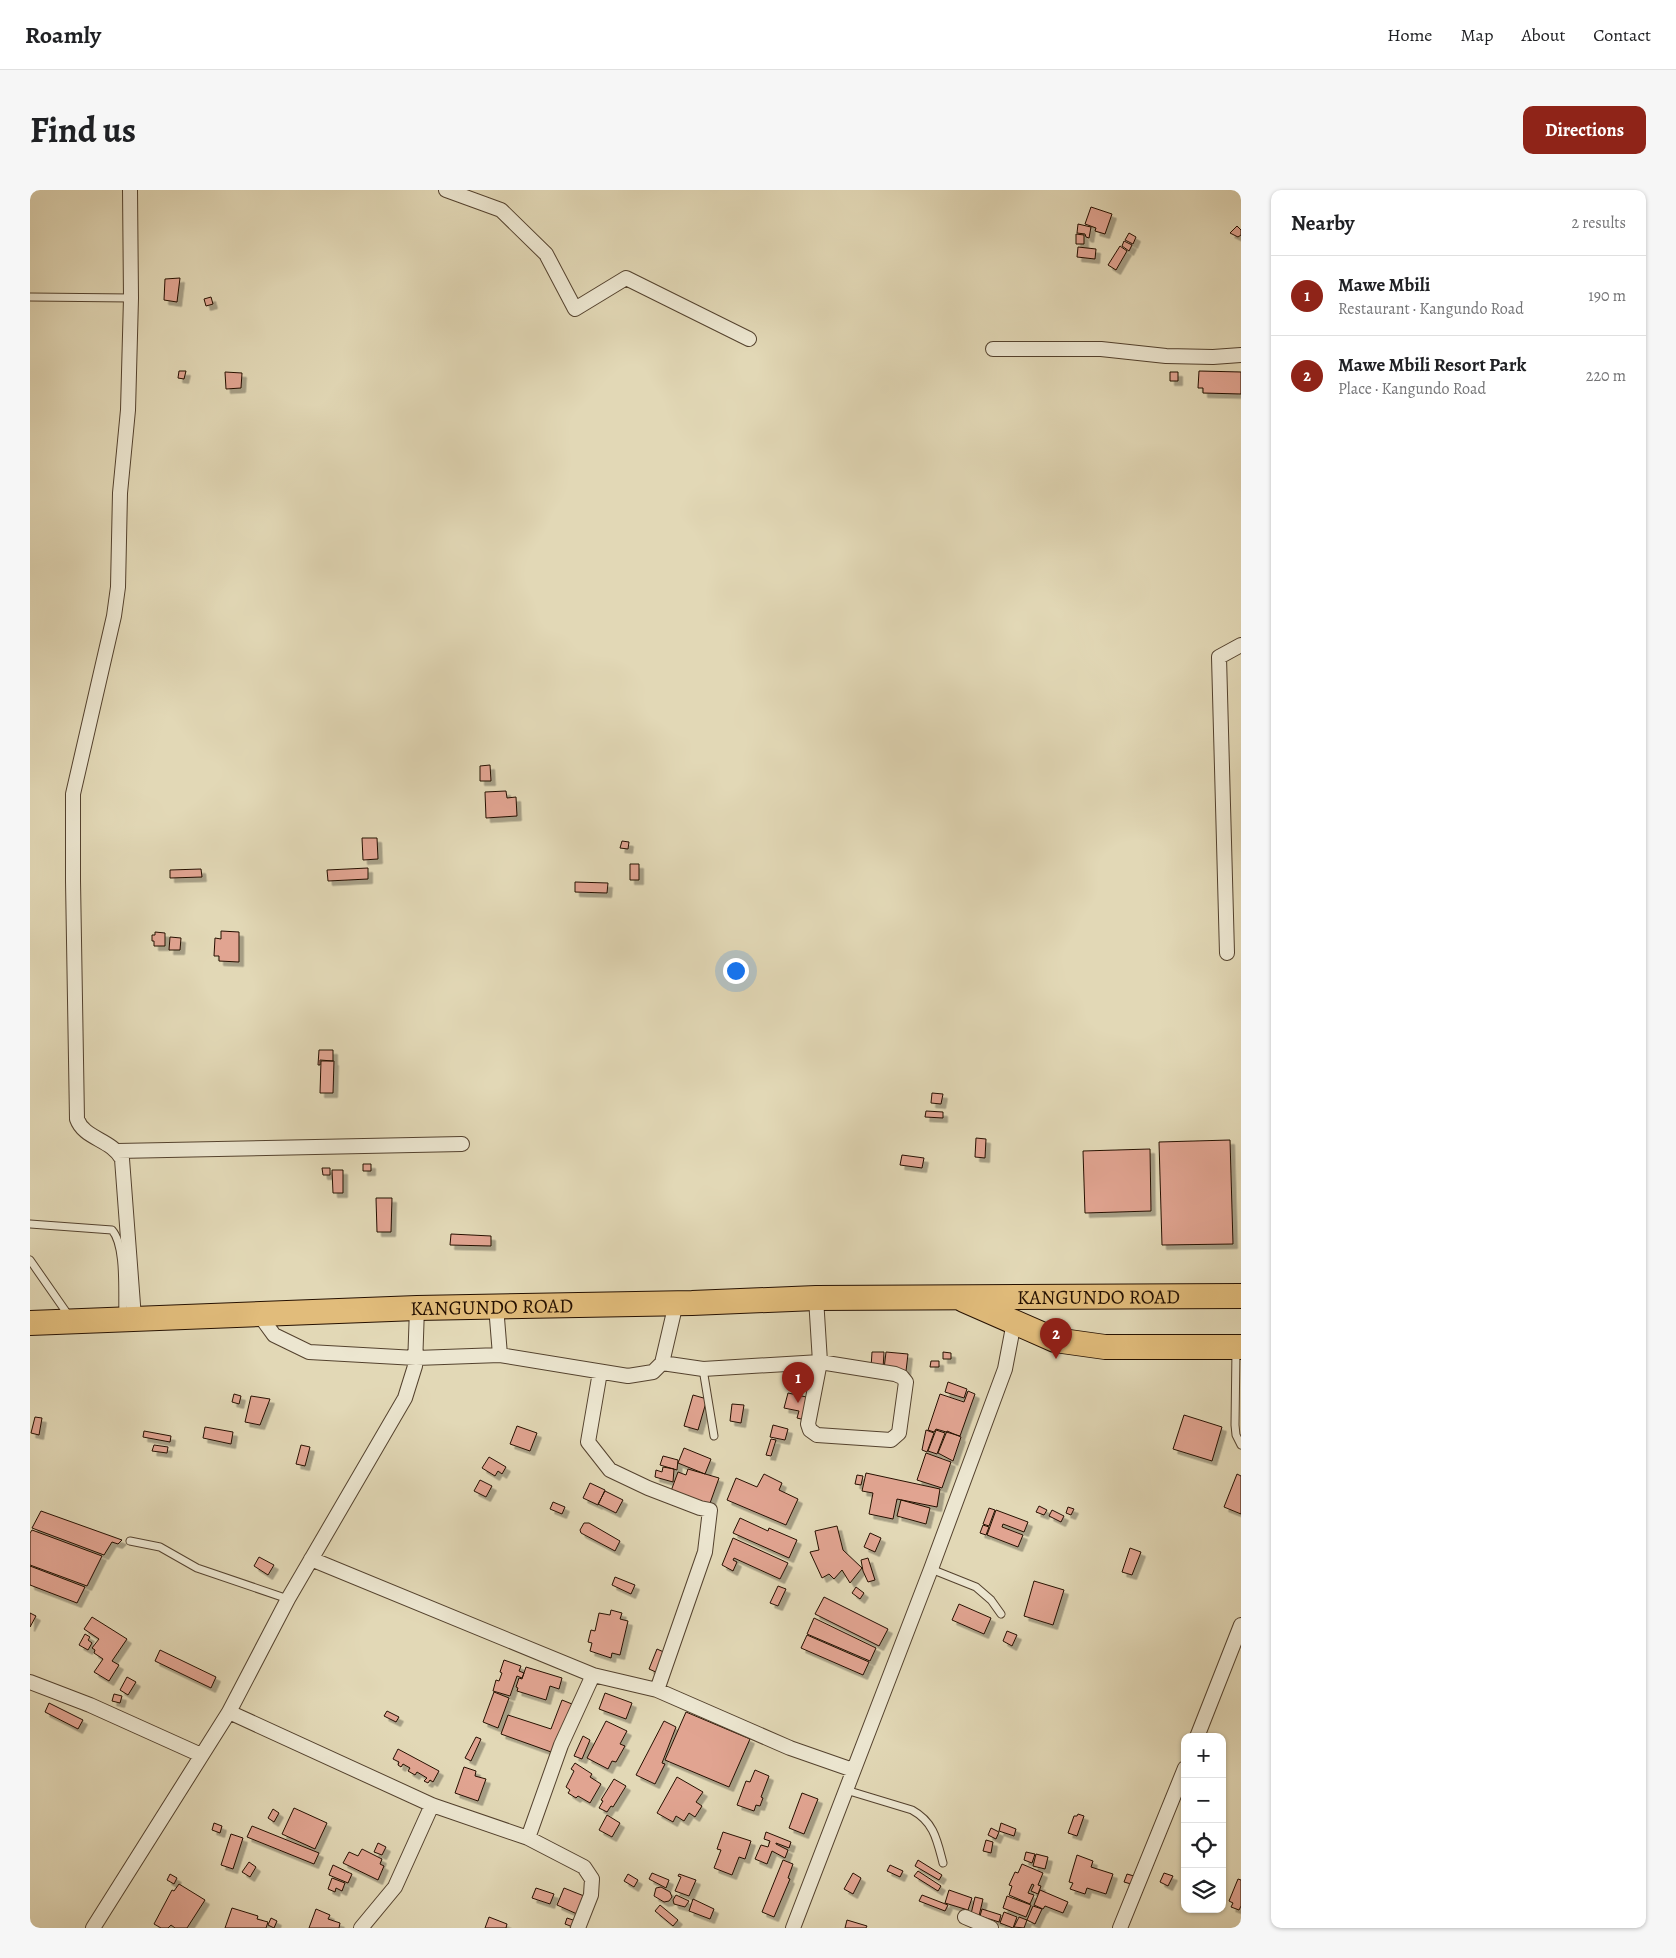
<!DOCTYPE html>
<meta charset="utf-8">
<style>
body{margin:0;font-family:Alegreya,serif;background:#f6f6f6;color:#202124}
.controls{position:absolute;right:15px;bottom:15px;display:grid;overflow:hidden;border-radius:10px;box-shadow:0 1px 4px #0004}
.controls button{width:45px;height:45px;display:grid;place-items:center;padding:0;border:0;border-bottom:1px solid #e0e0e0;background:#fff;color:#202124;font:25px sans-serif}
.you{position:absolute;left:705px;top:780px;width:18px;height:18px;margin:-12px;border:4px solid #fff;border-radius:50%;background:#1a73e8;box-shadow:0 0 0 8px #1a73e833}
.badge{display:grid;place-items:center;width:32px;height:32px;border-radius:50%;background:#8f2418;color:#fff;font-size:16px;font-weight:700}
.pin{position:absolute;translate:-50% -41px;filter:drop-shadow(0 1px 2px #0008)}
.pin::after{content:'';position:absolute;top:26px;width:18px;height:15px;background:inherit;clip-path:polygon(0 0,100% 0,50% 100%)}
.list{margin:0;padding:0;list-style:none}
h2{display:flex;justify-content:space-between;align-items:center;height:65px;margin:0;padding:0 20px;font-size:21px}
h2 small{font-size:16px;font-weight:400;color:#757577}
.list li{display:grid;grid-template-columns:32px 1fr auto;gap:15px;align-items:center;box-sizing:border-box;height:80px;padding:0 20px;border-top:1px solid #e0e0e0}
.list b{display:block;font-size:19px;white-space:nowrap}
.list p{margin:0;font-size:16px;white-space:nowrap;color:#757577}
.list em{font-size:16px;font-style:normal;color:#757577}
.icon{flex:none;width:28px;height:28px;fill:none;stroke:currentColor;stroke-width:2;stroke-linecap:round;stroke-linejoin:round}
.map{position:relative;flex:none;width:1211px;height:1738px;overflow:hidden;border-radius:10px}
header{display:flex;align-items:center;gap:30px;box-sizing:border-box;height:70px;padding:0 25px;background:#fff;border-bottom:1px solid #e0e0e0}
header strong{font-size:24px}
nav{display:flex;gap:28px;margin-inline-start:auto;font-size:18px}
.intro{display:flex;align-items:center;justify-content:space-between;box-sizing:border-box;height:120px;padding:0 30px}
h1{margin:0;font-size:35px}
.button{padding:12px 22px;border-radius:10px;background:#8f2418;color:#fff;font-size:18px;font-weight:700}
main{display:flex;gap:30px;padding:0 30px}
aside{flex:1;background:#fff;border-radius:10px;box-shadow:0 1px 4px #0004}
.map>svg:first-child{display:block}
.building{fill:#e1a491;stroke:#251000;filter:url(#shadow)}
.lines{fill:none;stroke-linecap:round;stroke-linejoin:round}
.service-casing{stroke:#54422e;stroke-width:9}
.minor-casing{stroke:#54422e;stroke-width:16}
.trunk-casing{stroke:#251000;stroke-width:26}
.service{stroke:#ece6d0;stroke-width:7}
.minor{stroke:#ece6d0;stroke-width:14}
.trunk{stroke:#e1bc7b;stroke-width:24}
.labels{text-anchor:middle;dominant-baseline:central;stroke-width:4;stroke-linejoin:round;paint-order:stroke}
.street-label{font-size:20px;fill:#251000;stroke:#ece6d0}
</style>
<header>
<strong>Roamly</strong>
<nav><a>Home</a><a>Map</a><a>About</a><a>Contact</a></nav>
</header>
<div class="intro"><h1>Find us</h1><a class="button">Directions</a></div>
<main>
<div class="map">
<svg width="1211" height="1738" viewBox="0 0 1211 1738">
<defs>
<filter id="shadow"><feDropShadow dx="4.5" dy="4.5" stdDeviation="0" flood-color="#0004"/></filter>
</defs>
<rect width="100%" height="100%" fill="#e2d8b6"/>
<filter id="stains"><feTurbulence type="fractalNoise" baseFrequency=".004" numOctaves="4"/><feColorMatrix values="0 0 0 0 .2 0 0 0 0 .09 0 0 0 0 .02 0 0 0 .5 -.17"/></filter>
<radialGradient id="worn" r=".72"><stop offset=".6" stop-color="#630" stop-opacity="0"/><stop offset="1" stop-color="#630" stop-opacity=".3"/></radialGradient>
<path class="building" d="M1061 17 1082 24 1075 44 1065 41 1066 38 1055 34Z
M1048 34 1061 37 1059 48 1056 47 1055 44 1047 43Z
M1207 36 1211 40V45L1208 47 1200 43Z
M1099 43 1106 47 1103 54 1095 50Z
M1046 44 1054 45V54H1046Z
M1094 51 1102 55 1099 61 1092 56Z
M1090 56 1097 61 1086 80 1078 75Z
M1048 57 1066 59 1065 69 1047 67Z
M150 88 147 112 134 110 135 89Z
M181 107 183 114 176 116 174 109Z
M149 181H156L154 189 148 188Z
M1169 181 1211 182V204L1173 203V198H1168Z
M195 182 212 183 211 198 196 199Z
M1140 182H1148V191H1140Z
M460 575 461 591H450V576Z
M476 601 477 608 486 607 487 626 456 628 455 602Z
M332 648H347L348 669 333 670Z
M592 651 599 652 598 659 590 658Z
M600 674H609V690H600Z
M338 678V689L298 691 297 680Z
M171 679 172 687 140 688V680Z
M545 692 578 693 577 703 545 702Z
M191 741 209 742V772L189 771V766H184L185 748 191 749Z
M125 742 135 743V756H124V751H122V745H125Z
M140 747 151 748 150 760H139Z
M289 860H303V871L290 870V875H288Z
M291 871H304L303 903H290Z
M902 903 913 904 911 914 901 913Z
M896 921 913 922V928L895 927Z
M946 948 956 949 955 968 945 967Z
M1200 950 1203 1054 1132 1055 1129 952Z
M1120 959 1121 1021 1055 1023 1053 961Z
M872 965 894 968 892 978 870 975Z
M333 974H341V981H333Z
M292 978H300V985H293Z
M302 980H313V1003H303Z
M346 1008H362L361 1042H347Z
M421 1044 461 1046V1056L420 1055Z
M842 1162H854L853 1179 841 1178Z
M856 1162 878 1164 876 1181 854 1179Z
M913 1162 921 1163V1169H913Z
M901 1171H909V1177H900Z
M918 1192 937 1199 934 1208 915 1202Z
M938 1201 945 1204 930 1246 906 1239 904 1242 898 1240 910 1204 934 1212Z
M758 1203 781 1208 775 1230 767 1228 769 1221 754 1218Z
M204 1204 211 1206 209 1214 202 1212Z
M663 1205 677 1209 668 1240 654 1236Z
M221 1206 240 1209 230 1235 215 1232Z
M702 1214 714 1215 711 1233 700 1231Z
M1154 1225 1192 1237 1182 1271 1143 1259Z
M5 1227 12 1228 9 1245 1 1243Z
M743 1235 758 1239 755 1250 740 1247Z
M487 1236 507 1243 500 1261 480 1254Z
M175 1237 203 1242 201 1254 173 1248Z
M896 1240 904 1243 897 1262 892 1260Z
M906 1240 915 1243 907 1264 898 1261Z
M114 1241 141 1246 140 1252 113 1247Z
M917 1241 931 1247 923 1271 908 1263Z
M741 1249 746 1250 741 1266 736 1265Z
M124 1255 138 1257 137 1263 122 1261Z
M271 1255 280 1257 275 1276 266 1274Z
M654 1258 681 1269 675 1284 648 1273Z
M896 1263 921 1272 912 1298 887 1290Z
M633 1266 648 1270 647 1280 630 1275Z
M459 1267 476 1277 472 1284 468 1281 465 1286 452 1278Z
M633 1277 644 1279 643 1292 625 1287 626 1280 632 1282Z
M658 1279 689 1288 679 1316 641 1301 648 1282 656 1285Z
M836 1283 910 1299 907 1317 867 1309 863 1329 839 1324 843 1303 832 1301Z
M734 1284 752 1293 749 1300 768 1309 756 1335 697 1310 706 1288 727 1297Z
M1207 1284 1211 1286V1324L1194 1317Z
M827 1285 833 1286 831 1295 825 1294Z
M450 1290 462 1296 456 1307 444 1301Z
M560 1293 575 1300 568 1315 553 1308Z
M575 1301 593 1310 586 1323 568 1314Z
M871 1310 900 1318 896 1334 867 1326Z
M523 1312 535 1317 532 1324 520 1319Z
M1009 1316 1017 1320 1014 1325 1006 1322Z
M1038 1317 1044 1319 1041 1325 1036 1323Z
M959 1318 965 1320 959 1336 953 1334Z
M966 1320 998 1332 994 1342 973 1334 972 1337 993 1345 988 1357 957 1345Z
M1022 1320 1034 1326 1031 1332 1019 1326Z
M11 1321 92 1350 88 1354 82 1352 74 1365 2 1338Z
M710 1328 738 1341 739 1338 767 1350 759 1368 703 1343Z
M554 1333H559L590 1351 585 1361 551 1343 550 1340Z
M953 1335 959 1337 956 1345 950 1343Z
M807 1336 813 1360 832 1378 820 1393 812 1380 804 1389 799 1384 792 1388 780 1362 789 1360 785 1341Z
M2 1340 72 1366 57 1396 0 1375V1343Z
M840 1343 851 1348 845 1362 834 1357Z
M703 1348 758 1373 750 1389 704 1368 703 1370 707 1372 703 1381 692 1375Z
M1100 1358 1111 1362 1102 1385 1092 1382Z
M229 1367 244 1375 238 1385 224 1376Z
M838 1368 845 1390 838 1392 833 1381 831 1370Z
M0 1376 55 1397 47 1413 0 1395Z
M585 1387 605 1395 601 1404 582 1395Z
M1004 1391 1034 1400 1023 1435 994 1426Z
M748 1396 756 1399 748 1416 740 1413Z
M826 1397 834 1403 830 1409 822 1403Z
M794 1407 858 1439 849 1456 785 1424Z
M929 1414 961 1428 954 1444 922 1430Z
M581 1420 592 1423 590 1429 598 1431 590 1465 582 1463 581 1468 560 1461 562 1453 558 1452 561 1440 565 1441 569 1423 580 1425Z
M0 1423 6 1426 0 1437Z
M62 1427 97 1449 82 1471 89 1475 79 1491 64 1482 73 1469 64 1463 65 1460 62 1458 69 1449 54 1439Z
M784 1428 846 1458 840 1471 777 1444Z
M977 1441 987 1445 982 1456 973 1451Z
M55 1444 60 1447 58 1450 62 1453 58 1460 49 1455Z
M777 1445 839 1472 833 1485 771 1458Z
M627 1459 636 1463 628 1483 619 1479Z
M130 1460 186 1487 181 1498 125 1471Z
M474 1470 491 1476 489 1481 494 1483 492 1488 487 1486 480 1506 463 1501 466 1490 469 1491 472 1483 470 1482Z
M496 1477 532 1488 529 1499 520 1496 516 1510 487 1501 488 1498 486 1497 489 1488 492 1489Z
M97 1487 106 1492 98 1505 90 1500Z
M464 1502 479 1508 468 1538 453 1532Z
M575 1503 602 1513 596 1529 569 1519Z
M84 1504 92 1506 90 1513 82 1511Z
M532 1510 542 1514 524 1563 471 1544 478 1525 521 1539Z
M19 1513 53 1530 48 1539 15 1522Z
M357 1521 369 1527 366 1532 354 1526Z
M656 1522 720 1549 699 1597 635 1570Z
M576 1531 597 1541 590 1554 595 1556 586 1572 582 1571 578 1579 557 1568Z
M634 1531 646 1537 632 1573 635 1574 625 1594 606 1585Z
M553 1546 560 1550 552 1569 544 1566Z
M446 1547 451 1549 441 1571 435 1568Z
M368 1559 409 1581 403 1592 400 1590 398 1593 394 1591 397 1588 387 1582 385 1585 378 1581 380 1578 373 1574 371 1577 368 1575 369 1572 363 1569Z
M545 1573 562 1584 560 1587 571 1594 560 1613 548 1606 546 1608 538 1603 540 1600 536 1597 544 1581 541 1579Z
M434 1577 446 1581 445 1586 456 1589 448 1611 425 1603Z
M725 1580 739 1586 731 1607 733 1608 730 1616 726 1615 724 1621 707 1615 716 1591 720 1592Z
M647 1587 673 1602 666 1612 672 1616 665 1627 659 1623 654 1631 646 1626 643 1632 627 1623Z
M584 1589 596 1596 583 1617 581 1616 577 1622 569 1618 573 1611 571 1610Z
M772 1603 788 1609 774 1644 759 1638Z
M264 1618 297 1633 285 1659 252 1644Z
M243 1619 249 1623 244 1632 238 1628Z
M1048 1624 1054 1626 1047 1646 1038 1643 1044 1626H1047Z
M577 1625 590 1633 582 1647 569 1640Z
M184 1633 192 1636 190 1643 182 1640Z
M971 1633 986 1639 984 1646 969 1641Z
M222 1636 289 1663 284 1674 217 1647Z
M961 1638 969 1642 966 1649 958 1645Z
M693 1642 721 1651 715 1669 709 1667 702 1685 684 1678 691 1660 687 1659Z
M736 1642 761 1652 759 1658 746 1653V1654L758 1660 755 1668 742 1661 737 1674 725 1669 731 1655 738 1657 740 1651 734 1649Z
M201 1644 213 1648 203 1679 191 1675Z
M956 1650 963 1652 961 1663 953 1661Z
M348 1653 356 1657 352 1665 344 1662Z
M332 1659 352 1669 350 1674 354 1676 348 1690 313 1673 319 1662 328 1666Z
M996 1662 1005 1664 1002 1673 994 1670Z
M1006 1664 1018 1667 1015 1679 1003 1676Z
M1047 1665 1063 1671 1061 1677 1083 1684 1076 1704 1057 1698 1055 1704 1040 1699 1043 1693 1039 1692Z
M753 1670 763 1674 758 1688 760 1689 744 1727 732 1722Z
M888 1670 912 1685 909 1690 885 1676Z
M219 1672 226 1677 220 1687 212 1682Z
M992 1674 1013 1683 1008 1695 1011 1696 1008 1704 1001 1701 1004 1695 1002 1694 998 1703 1004 1705 1000 1714 979 1705 982 1696 979 1695 985 1682 988 1683Z
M303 1675 322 1684 318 1693 299 1685Z
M860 1675 873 1681 870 1687 857 1681Z
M888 1681 911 1696 908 1701 884 1686Z
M622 1683 639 1690 636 1698 619 1689Z
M823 1683 831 1688 823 1704 814 1699Z
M1134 1683 1143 1686 1138 1696 1130 1692Z
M140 1684 147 1688 144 1694 137 1690Z
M598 1684 608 1690 604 1697 594 1691Z
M649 1684 666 1690 659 1706 645 1701 651 1687 648 1686Z
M1097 1684 1104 1686 1101 1694 1094 1692Z
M302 1688 315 1693 312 1701 306 1698 305 1702 298 1699Z
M1208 1689 1211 1690V1716L1209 1720 1201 1717 1203 1713 1199 1711Z
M149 1694 175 1710 157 1738H145L141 1735 138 1738H131L124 1734 142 1700 144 1701Z
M631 1697 640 1702 642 1707 639 1711 634 1712 624 1706 626 1698Z
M506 1698 524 1704 520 1714 502 1708Z
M534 1698 554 1706 547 1724 527 1715Z
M919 1700 942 1708 938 1720 915 1713Z
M1010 1700 1038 1712 1033 1723 1015 1716 1013 1719 1004 1715Z
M646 1705 659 1711 655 1717 644 1714 643 1710Z
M892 1705 918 1715 915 1721 889 1711Z
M977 1706 1001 1715 996 1727 973 1718Z
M945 1707 953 1709 949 1726 941 1724Z
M663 1709 684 1719 680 1729 659 1721Z
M630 1715 648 1730 643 1736 625 1721Z
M1003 1716 1012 1719 1005 1734 997 1730Z
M202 1718 228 1726 227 1729 238 1732 236 1738H195Z
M286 1719 300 1725 298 1729 310 1733 309 1738H279Z
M952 1719 971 1725 969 1732 950 1726Z
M974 1722 987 1727 983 1738 970 1733Z
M459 1727 477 1734 476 1738H455Z
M989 1727 997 1730 994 1738 984 1737Z
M241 1728 247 1731 244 1738 238 1735Z
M537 1728 546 1731 543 1737 535 1734Z
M817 1730 837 1736 836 1738H815Z"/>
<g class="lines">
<defs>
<path id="service" d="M0 107 101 108
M0 1034 82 1040C96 1056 92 1104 93 1125
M0 1070 39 1126
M1206 1160 1205 1235 1206 1245 1211 1255
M673 1179 684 1246
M100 1351 130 1357 167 1378 258 1409
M901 1379 946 1397 961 1410 971 1424
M816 1600 882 1620C904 1632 907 1650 913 1673"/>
<path id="minor" d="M100 0 101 108 98 220 90 303 88 397 84 426 43 604V691L47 929C54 949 81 949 92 969L104 1128
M416 0 471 20 516 64 545 119 596 88 719 149
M963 159H1071L1136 166 1183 167 1211 165
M1197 763 1189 467 1211 455
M87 961 432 954
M466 1116 470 1165
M387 1118 385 1176 375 1208 258 1409 199 1522 402 1615 498 1648 554 1677 562 1689 561 1705 548 1738
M228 1123 244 1145 279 1162 386 1168 470 1165 598 1186 623 1182 632 1173 646 1113
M632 1173 673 1179 790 1172 865 1184 872 1187 876 1192 869 1243 861 1250 787 1245 780 1240 778 1234 790 1172 786 1108
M570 1182 558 1252 580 1280 618 1298 670 1318 680 1320 675 1362 627 1500
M281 1369 563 1485 531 1555 498 1648
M563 1485 627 1500 760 1558 823 1580
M0 1492 60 1515 171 1565
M1167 1547 1211 1435
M935 1727 961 1738
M63 1738 199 1522
M331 1738 365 1697 402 1615
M763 1738 901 1379 975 1179 984 1132
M1090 1738 1155 1578"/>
<g id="trunk">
<path d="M934 1110 1025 1150 1075 1157H1211"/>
<path id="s1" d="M0 1133 387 1118 662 1113 786 1108 1211 1106"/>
</g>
</defs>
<use href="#service" class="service-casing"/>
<use href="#minor" class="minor-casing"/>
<use href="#trunk" class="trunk-casing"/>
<use href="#service" class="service"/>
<use href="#minor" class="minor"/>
<use href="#trunk" class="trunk"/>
</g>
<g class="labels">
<g class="street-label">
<text stroke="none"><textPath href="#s1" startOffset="1069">KANGUNDO ROAD</textPath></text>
<text stroke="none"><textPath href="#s1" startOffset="462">KANGUNDO ROAD</textPath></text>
</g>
</g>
<rect width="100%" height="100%" filter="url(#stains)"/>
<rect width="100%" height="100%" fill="url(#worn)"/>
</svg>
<div class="controls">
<button>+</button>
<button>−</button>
<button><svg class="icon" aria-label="locate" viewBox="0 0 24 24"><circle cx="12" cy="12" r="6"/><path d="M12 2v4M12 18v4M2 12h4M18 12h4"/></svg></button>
<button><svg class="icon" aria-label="layers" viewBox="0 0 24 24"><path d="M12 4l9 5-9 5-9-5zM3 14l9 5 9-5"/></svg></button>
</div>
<div class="you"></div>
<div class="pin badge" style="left:768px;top:1213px">1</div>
<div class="pin badge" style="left:1026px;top:1169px">2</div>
</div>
<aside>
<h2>Nearby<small>2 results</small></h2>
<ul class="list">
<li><span class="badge">1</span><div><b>Mawe Mbili</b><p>Restaurant · Kangundo Road</p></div><em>190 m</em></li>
<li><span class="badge">2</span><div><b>Mawe Mbili Resort Park</b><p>Place · Kangundo Road</p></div><em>220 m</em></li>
</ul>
</aside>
</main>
